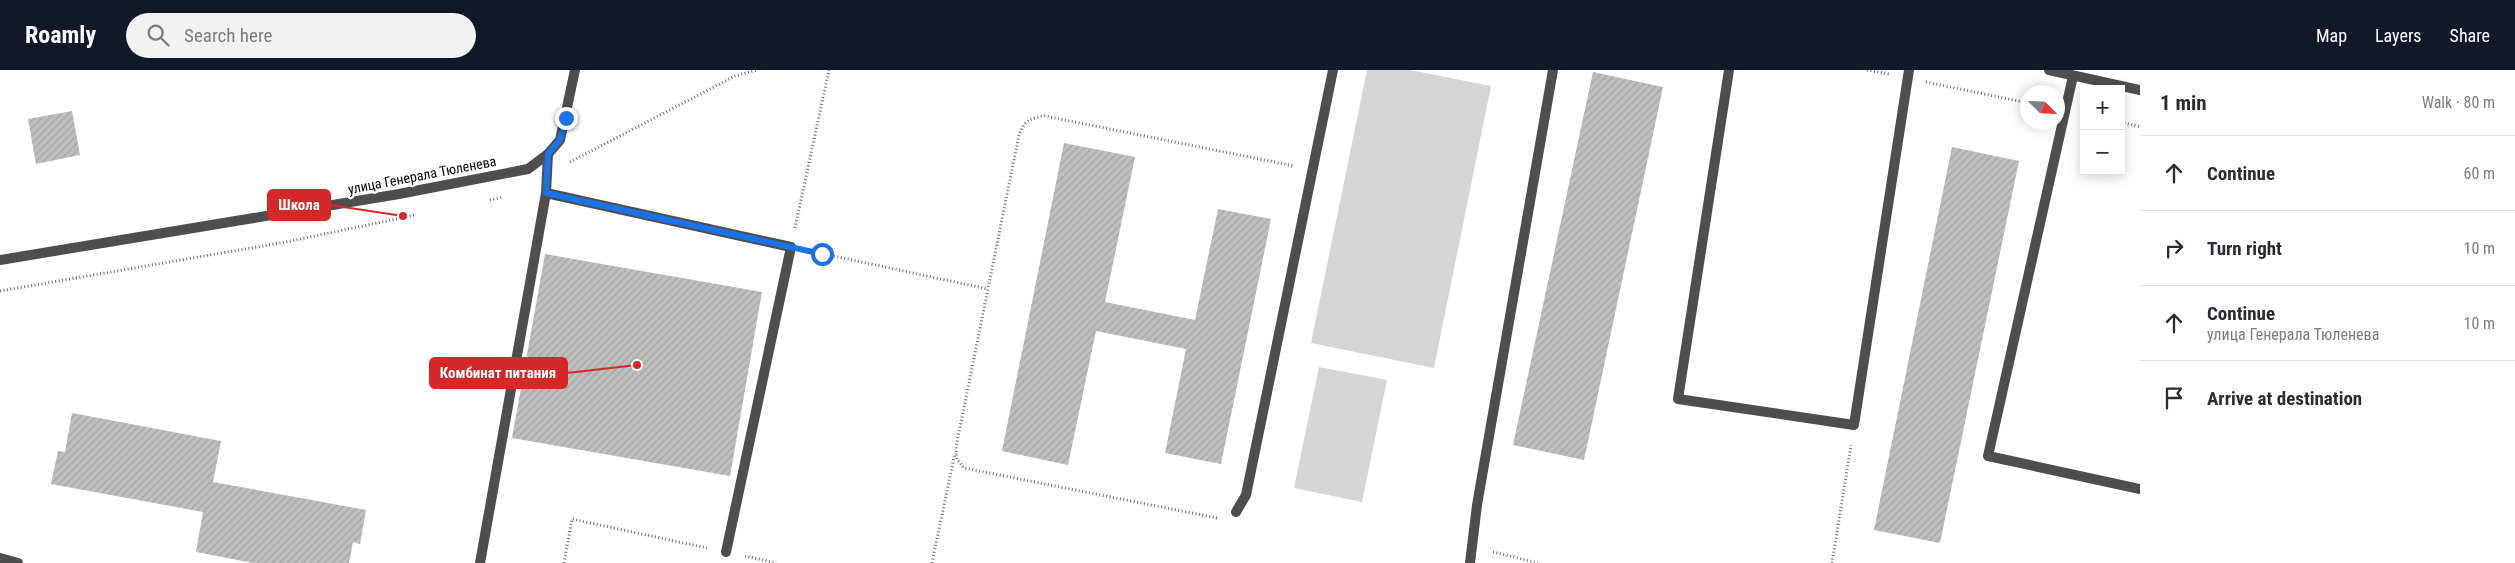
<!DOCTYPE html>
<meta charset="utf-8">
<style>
body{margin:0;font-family:"Roboto Condensed",sans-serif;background:#f2f2f3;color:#2b2b33}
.controls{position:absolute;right:15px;top:15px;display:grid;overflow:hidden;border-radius:0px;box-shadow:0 2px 12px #0003}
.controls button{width:45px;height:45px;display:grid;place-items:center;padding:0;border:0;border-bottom:1px solid #e1e1e2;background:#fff;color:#2b2b33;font:25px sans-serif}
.compass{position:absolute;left:2020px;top:15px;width:45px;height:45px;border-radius:50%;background:#fff;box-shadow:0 2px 12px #0003;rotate:114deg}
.stop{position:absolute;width:15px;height:15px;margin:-11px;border:4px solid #1a73e8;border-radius:50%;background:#fff}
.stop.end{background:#1a73e8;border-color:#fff;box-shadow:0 1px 5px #0008}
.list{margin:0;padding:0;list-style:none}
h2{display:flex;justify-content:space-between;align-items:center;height:65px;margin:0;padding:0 20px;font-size:21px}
h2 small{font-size:16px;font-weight:400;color:#7c7c81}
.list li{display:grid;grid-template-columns:32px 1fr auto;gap:15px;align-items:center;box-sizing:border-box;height:75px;padding:0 20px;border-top:1px solid #e1e1e2}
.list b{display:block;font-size:19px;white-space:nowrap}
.list p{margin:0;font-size:16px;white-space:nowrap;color:#7c7c81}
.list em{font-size:16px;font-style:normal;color:#7c7c81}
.icon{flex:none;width:28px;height:28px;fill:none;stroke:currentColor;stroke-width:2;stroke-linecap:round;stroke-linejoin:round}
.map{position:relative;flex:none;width:2140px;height:493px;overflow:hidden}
header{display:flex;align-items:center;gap:30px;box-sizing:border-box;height:70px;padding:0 25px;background:#111827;color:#fff}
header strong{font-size:24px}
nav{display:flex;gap:28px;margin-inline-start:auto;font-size:18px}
.search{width:350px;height:45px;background:#f2f2f3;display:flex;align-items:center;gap:12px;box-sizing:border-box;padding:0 18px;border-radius:28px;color:#7c7c81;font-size:19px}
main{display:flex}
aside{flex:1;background:#fff}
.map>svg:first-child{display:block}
.pitch{fill:#d5d5d5}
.building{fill:url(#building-hatch)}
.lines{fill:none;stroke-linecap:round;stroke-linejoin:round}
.path{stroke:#707070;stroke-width:3;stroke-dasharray:1 2.5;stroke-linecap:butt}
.service{stroke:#4e4e4e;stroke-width:10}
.tertiary{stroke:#4e4e4e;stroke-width:10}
.route{stroke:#1a73e8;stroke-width:6}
.labels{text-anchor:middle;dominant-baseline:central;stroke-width:4.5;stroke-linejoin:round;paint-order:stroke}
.street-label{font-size:14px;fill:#000;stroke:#fff}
.leader{fill:none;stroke:#d62828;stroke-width:2}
.callout-dot{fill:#d62828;stroke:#fff;stroke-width:2}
.callout{fill:#d62828;stroke:#d62828;stroke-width:2}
.callout-label{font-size:15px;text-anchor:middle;font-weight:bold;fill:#fff}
</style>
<header>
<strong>Roamly</strong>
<div class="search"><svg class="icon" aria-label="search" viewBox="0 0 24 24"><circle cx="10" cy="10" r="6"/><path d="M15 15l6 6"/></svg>Search here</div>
<nav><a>Map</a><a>Layers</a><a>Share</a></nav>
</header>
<main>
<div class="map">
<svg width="2140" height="493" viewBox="0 0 2140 493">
<defs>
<pattern id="building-hatch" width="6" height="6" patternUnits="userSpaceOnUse" patternTransform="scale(1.25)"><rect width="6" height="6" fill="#bebebe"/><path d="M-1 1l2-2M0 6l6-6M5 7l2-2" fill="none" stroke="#a2a2a2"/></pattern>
</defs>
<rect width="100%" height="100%" fill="#fff"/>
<path class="pitch" d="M1367 0H1410L1491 16 1434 298 1311 273Z
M1319 297 1387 310 1362 432 1294 418Z"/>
<path class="building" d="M1593 2 1663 17 1584 390 1513 375Z
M72 41 80 85 36 94 28 49Z
M1064 73 1135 87 1105 232 1195 250 1218 139 1271 149 1221 394 1165 383 1186 279 1096 261 1068 395 1002 381Z
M1952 77 2019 91 1940 473 1874 460Z
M545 184 762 222 730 406 512 368Z
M72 343 221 371 213 412 366 440 360 474 353 472 349 493H253L196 482 203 442 51 414 58 381 65 382Z"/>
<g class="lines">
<path class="path" d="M1867 0 1889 4
M1926 12 2028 33
M2121 52 2140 57
M570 92 735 6 757 0
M490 130 503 127
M795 158 829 0
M810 181 988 219
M0 221 286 172 415 145
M1217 448 964 398 957 389 956 377 1019 65C1024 51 1030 48 1045 46L1294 96
M1493 482 1538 493
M745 486 776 493
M564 493 572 449 707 478
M932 493 955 383
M1832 493 1851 375"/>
<path class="service" d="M1729 0 1678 329 1854 355 1909 0
M2073 6 1988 386 2140 419
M546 123 791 177 726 482
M1236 442 1246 425 1333 0
M0 488 18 493
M480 493 546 123 548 84
M1470 493 1477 435 1553 0"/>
<path class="tertiary" d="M2049 0 2140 20
M0 190 399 124 528 99 548 84 560 70 575 0"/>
</g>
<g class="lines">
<path class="route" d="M566 48 560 70 548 84 546 123 822 184"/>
</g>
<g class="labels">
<g class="street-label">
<text transform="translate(422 105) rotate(-11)">улица Генерала Тюленева</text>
</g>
</g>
<path class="leader" d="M403 146L330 135M637 295L567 303"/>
<g class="callout-dot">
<circle cx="403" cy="146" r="5"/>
<circle cx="637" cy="295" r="5"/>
</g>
<g class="callout">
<rect x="268" y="120" width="62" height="30" rx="5"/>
<rect x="430" y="288" width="137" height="30" rx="5"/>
</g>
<g class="callout-label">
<text x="299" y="140">Школа</text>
<text x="498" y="308">Комбинат питания</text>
</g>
</svg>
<div class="controls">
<button>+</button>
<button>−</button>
</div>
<svg class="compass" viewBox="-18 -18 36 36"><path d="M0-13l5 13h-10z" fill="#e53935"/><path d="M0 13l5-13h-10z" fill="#7c7c81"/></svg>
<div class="stop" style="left:822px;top:184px"></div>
<div class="stop end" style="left:566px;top:48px"></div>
</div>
<aside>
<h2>1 min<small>Walk · 80 m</small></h2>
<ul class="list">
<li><svg class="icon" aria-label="ahead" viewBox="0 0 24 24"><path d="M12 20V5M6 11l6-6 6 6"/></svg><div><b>Continue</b></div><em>60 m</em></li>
<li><svg class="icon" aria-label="right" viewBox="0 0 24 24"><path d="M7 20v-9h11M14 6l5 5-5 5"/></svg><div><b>Turn right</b></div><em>10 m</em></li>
<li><svg class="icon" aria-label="ahead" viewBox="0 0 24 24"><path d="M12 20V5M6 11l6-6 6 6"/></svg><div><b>Continue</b><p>улица Генерала Тюленева</p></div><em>10 m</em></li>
<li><svg class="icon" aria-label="arrive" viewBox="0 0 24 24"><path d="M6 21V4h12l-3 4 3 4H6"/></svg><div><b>Arrive at destination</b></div></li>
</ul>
</aside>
</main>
